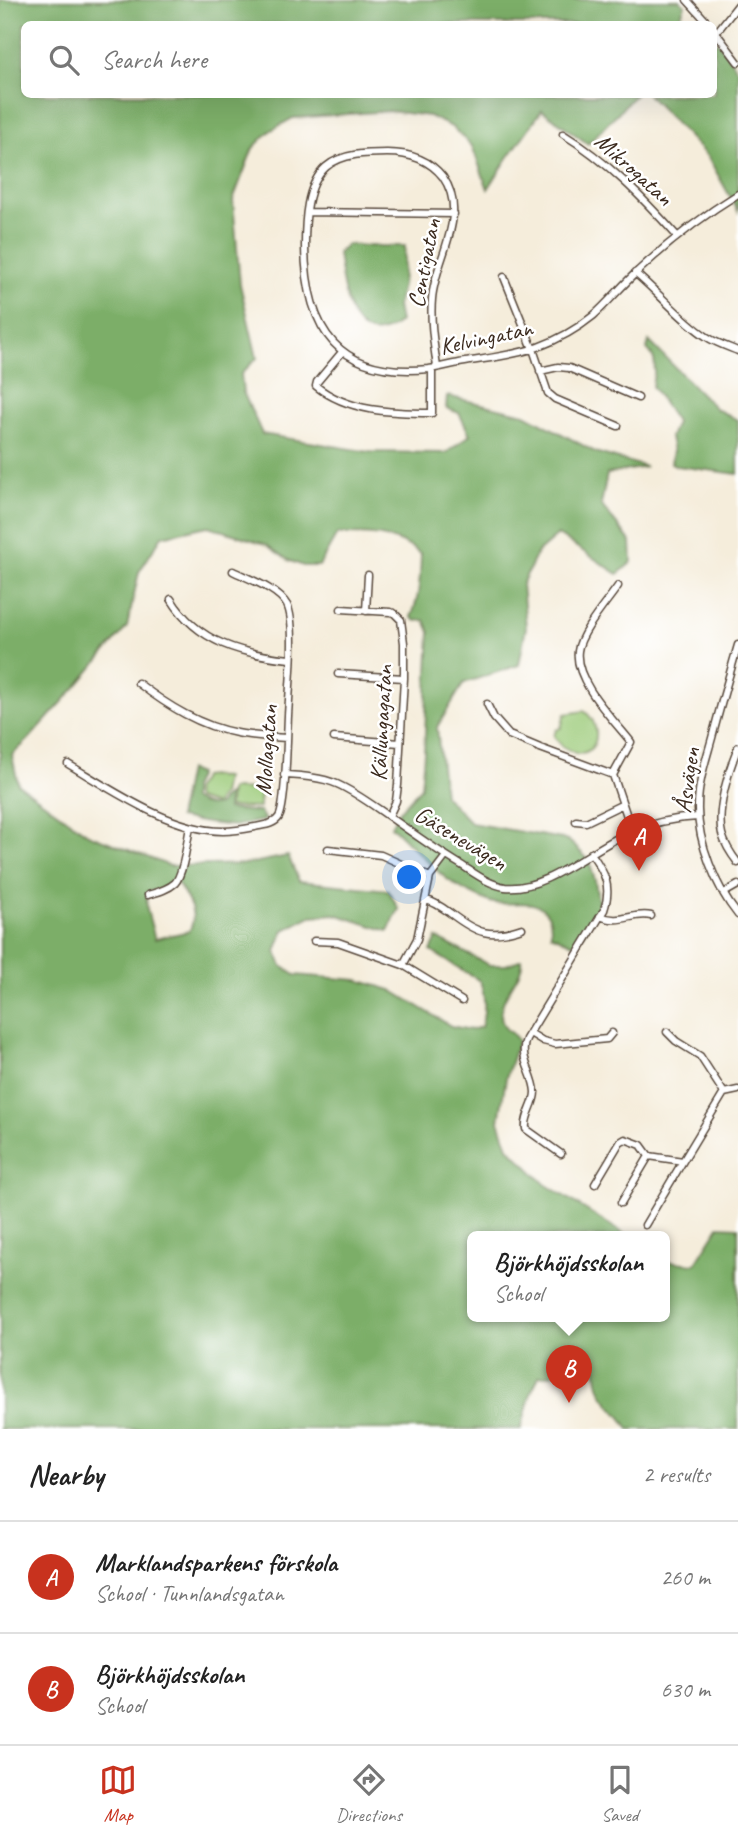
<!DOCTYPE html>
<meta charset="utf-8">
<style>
body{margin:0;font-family:Caveat,sans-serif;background:#f2f2f2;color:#222}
.you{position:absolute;left:410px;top:878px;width:24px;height:24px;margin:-18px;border:5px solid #fff;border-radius:50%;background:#1a73e8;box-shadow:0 0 0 10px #1a73e833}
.badge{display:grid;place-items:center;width:46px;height:46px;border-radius:50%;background:#c8321e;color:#fff;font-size:23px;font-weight:700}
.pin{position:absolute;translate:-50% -58px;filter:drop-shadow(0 2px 4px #0008)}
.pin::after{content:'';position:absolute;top:37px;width:24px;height:21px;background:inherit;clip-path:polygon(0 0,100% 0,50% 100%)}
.popup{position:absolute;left:467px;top:1231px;width:203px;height:91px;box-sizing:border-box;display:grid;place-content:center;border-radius:10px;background:#fff;filter:drop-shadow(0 2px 5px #0005);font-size:23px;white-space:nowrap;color:#767676}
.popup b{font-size:26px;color:#222}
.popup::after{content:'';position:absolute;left:50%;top:100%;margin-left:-14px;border:14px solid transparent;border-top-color:#fff}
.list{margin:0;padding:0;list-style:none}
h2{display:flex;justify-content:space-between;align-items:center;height:91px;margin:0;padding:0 28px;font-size:30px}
h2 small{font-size:23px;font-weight:400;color:#767676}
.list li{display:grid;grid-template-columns:46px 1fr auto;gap:21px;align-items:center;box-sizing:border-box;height:112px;padding:0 28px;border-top:2px solid #e0e0e0}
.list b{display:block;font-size:26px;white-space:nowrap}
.list p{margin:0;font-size:23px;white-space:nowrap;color:#767676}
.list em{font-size:23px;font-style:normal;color:#767676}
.icon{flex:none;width:38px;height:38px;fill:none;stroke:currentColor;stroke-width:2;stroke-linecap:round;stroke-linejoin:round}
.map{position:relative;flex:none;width:738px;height:1429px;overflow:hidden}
.search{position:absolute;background:#fff;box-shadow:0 7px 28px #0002;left:21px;right:21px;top:21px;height:77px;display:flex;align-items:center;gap:18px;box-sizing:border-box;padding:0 24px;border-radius:10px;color:#767676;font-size:26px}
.sheet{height:315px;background:#fff}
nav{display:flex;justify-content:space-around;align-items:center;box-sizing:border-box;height:98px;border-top:2px solid #e0e0e0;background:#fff;font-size:19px;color:#767676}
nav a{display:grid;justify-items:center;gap:4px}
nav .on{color:#c8321e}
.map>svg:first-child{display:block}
.green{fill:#9bca78;stroke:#6b7a4b;stroke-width:2}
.forest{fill:#7cae68;stroke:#5c6c43;stroke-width:2;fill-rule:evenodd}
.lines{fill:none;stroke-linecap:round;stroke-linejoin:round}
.minor-casing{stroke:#57473a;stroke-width:9}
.minor{stroke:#fff;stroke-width:6}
.labels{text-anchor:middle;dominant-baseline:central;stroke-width:5;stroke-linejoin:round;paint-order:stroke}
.street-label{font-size:24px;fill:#3b2a1e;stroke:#fff}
</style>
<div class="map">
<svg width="738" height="1429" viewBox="0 0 738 1429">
<rect width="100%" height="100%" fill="#fff"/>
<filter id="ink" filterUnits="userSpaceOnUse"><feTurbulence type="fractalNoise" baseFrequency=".0143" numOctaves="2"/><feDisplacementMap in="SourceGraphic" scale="14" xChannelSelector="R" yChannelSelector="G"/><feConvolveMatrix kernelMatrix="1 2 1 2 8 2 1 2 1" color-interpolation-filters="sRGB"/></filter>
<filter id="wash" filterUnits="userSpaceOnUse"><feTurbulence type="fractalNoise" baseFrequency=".00686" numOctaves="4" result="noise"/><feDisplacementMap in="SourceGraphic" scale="28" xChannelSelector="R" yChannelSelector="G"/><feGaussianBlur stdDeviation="1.57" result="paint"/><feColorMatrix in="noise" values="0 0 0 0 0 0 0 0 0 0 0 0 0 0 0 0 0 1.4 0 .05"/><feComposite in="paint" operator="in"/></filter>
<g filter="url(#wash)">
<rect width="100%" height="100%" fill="#f5eddb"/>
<path class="green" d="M584 711C596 719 602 741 588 751 586 752 579 754 577 754L562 746 554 736 556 730 561 728 565 714Z
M211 776 225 778 222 795 218 799 216 805 196 799C191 786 199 788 202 777Z
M230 789 260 790 259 808 229 807Z"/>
<path class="forest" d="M0 0H680L685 5 680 18 687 24H24V94L635 95 588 144 542 110 508 158 488 189 472 146 452 127 429 116 390 111 293 118 270 131 253 148 233 200 240 284 257 358 241 374 243 392 262 434 369 452 446 453 470 435 459 413 446 408 447 396 525 414 595 452 646 467 607 474 601 505 631 542 632 562 618 574 558 535 538 552 522 584 526 627 519 665 464 683 437 727 444 795 471 823 568 840 588 859 595 880 599 907 583 934 573 944 551 934C551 923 551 916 543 909 530 898 506 907 490 902 475 896 459 888 447 879 427 863 409 843 391 826L399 811 421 787 424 753 430 632 425 620 416 621 411 617C420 597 420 576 421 554 394 533 369 534 337 534L319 566H303L288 560 265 544 208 526 162 536 139 572 127 627 76 687 28 740 12 755 18 784 88 834 170 866 247 864 288 856 299 881 388 890 399 909 388 931 335 914 311 916 284 930 276 951 282 966 295 975 358 980 391 990 451 1026 471 1030 481 1027C486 1010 485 997 480 981L431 951 437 938 489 965H506L522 959C525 977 493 999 503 1024 506 1032 515 1033 518 1041L506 1078 499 1121 508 1147 545 1184 629 1237H473V1317H665V1261L695 1264 719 1226 738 1227V1429H629C613 1402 598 1403 596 1366 575 1358 575 1366 557 1373 552 1374 545 1375 539 1376L531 1393 521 1429H0ZM176 881C185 896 200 913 189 931L155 939 147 910 146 892 161 889Z
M718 42 738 71V211L708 157 648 95 714 94V43Z
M347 244 367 246H405L402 285 397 306 400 322C351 360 342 287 338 253Z
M649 341 716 409 738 420V474L677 466 671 463 673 451 670 437 676 422 652 386C654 372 659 360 647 349Z
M188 770 198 774 192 788V799C200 804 209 808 219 805L221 800 228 795 227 809 260 812 265 820 234 826 207 823 178 818Z"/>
</g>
<g filter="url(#ink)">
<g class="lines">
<defs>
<path id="minor" d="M687 0 709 24
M714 30 738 62
M716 33 738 5
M563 134C607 161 643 198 677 236
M307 212 454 214
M635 273C659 293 681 320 707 337 716 343 728 347 738 351
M504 277 533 349 548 393 555 399 618 426
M342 352 317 382 316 386C348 412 393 413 432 413V369
M437 367C434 345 430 321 432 299 435 258 470 216 443 177 429 159 409 153 387 153 368 153 342 153 326 167 306 185 305 221 305 246 306 331 339 378 429 369 441 367 453 364 465 362 489 358 516 355 538 347 557 340 577 329 593 316 609 302 622 285 638 271 669 242 702 216 738 194
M540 371 558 367 569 368 638 398
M618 586C607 602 580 633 578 651 574 681 613 719 631 742L613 775 632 831
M171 599C198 643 242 654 290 659
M341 609 390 612 394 613 401 620 404 643V678L398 785 396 801 389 816
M366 611 368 575
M738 645C729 676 720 707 712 738 706 760 698 783 698 806 697 841 716 888 738 915
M338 674 404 678
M138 683C168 706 200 726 237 733 253 736 270 737 287 738
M487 704 494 718 509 735 540 748 613 775
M334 738 400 743
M738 747C729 769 716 810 722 834 725 845 731 854 738 863
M68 764C112 790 171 831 223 831 234 831 245 829 255 827 263 825 274 825 279 817 286 806 287 733 288 716 289 691 297 624 287 605 278 589 249 579 233 571
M284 775C301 776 321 777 337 784 355 792 371 804 387 815 410 831 433 848 458 863 473 872 487 884 505 887 546 892 593 847 630 832 651 823 676 818 698 817
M576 821 586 822 623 804
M328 849 381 855 430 877
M724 893 738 885
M148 895C158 892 167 890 175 883 184 873 187 841 190 827
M426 900C435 902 443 908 450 913 476 933 490 939 522 928
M600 916C620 925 633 912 651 916
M314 941 338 942 403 965 417 939 430 877 446 856
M403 965 462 1001
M667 1032 676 1041 700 1056 724 1093
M530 1033 543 1041 555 1044 607 1039 612 1033
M561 1154 526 1129C524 1116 535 1105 535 1092 534 1073 518 1058 526 1039L604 910C612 886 605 873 591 853
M595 1184 620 1142 625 1139 641 1145 649 1156 683 1161 724 1093 738 1090
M621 1203 649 1156
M645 1225 683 1161"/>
</defs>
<use href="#minor" class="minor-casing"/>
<use href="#minor" class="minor"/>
</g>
</g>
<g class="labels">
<g class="street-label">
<text transform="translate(634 169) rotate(42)">Mikrogatan</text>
<text transform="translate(424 263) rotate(-79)">Centigatan</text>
<text transform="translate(486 337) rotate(-12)">Kelvingatan</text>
<text transform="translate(381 723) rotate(-87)">Källungagatan</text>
<text transform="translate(266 750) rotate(-86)">Mollagatan</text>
<text transform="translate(687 780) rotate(-82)">Åsvägen</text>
<text transform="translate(461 838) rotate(31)">Gäsenevägen</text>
</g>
</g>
</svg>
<div class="you"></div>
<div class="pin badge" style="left:639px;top:871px">A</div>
<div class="pin badge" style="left:569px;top:1403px">B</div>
<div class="popup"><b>Björkhöjdsskolan</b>School</div>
<div class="search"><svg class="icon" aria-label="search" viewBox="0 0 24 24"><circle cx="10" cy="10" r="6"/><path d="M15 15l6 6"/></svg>Search here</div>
</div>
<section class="sheet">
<h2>Nearby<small>2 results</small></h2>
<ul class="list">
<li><span class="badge">A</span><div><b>Marklandsparkens förskola</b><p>School · Tunnlandsgatan</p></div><em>260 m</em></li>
<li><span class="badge">B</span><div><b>Björkhöjdsskolan</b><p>School</p></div><em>630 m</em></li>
</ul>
</section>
<nav>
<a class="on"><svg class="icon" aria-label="map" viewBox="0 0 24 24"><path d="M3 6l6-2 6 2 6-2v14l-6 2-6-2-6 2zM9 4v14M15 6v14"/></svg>Map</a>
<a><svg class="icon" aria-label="directions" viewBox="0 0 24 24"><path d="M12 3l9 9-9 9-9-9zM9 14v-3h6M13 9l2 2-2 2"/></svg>Directions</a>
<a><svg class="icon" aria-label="saved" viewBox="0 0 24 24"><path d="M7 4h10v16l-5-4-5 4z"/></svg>Saved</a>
</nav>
